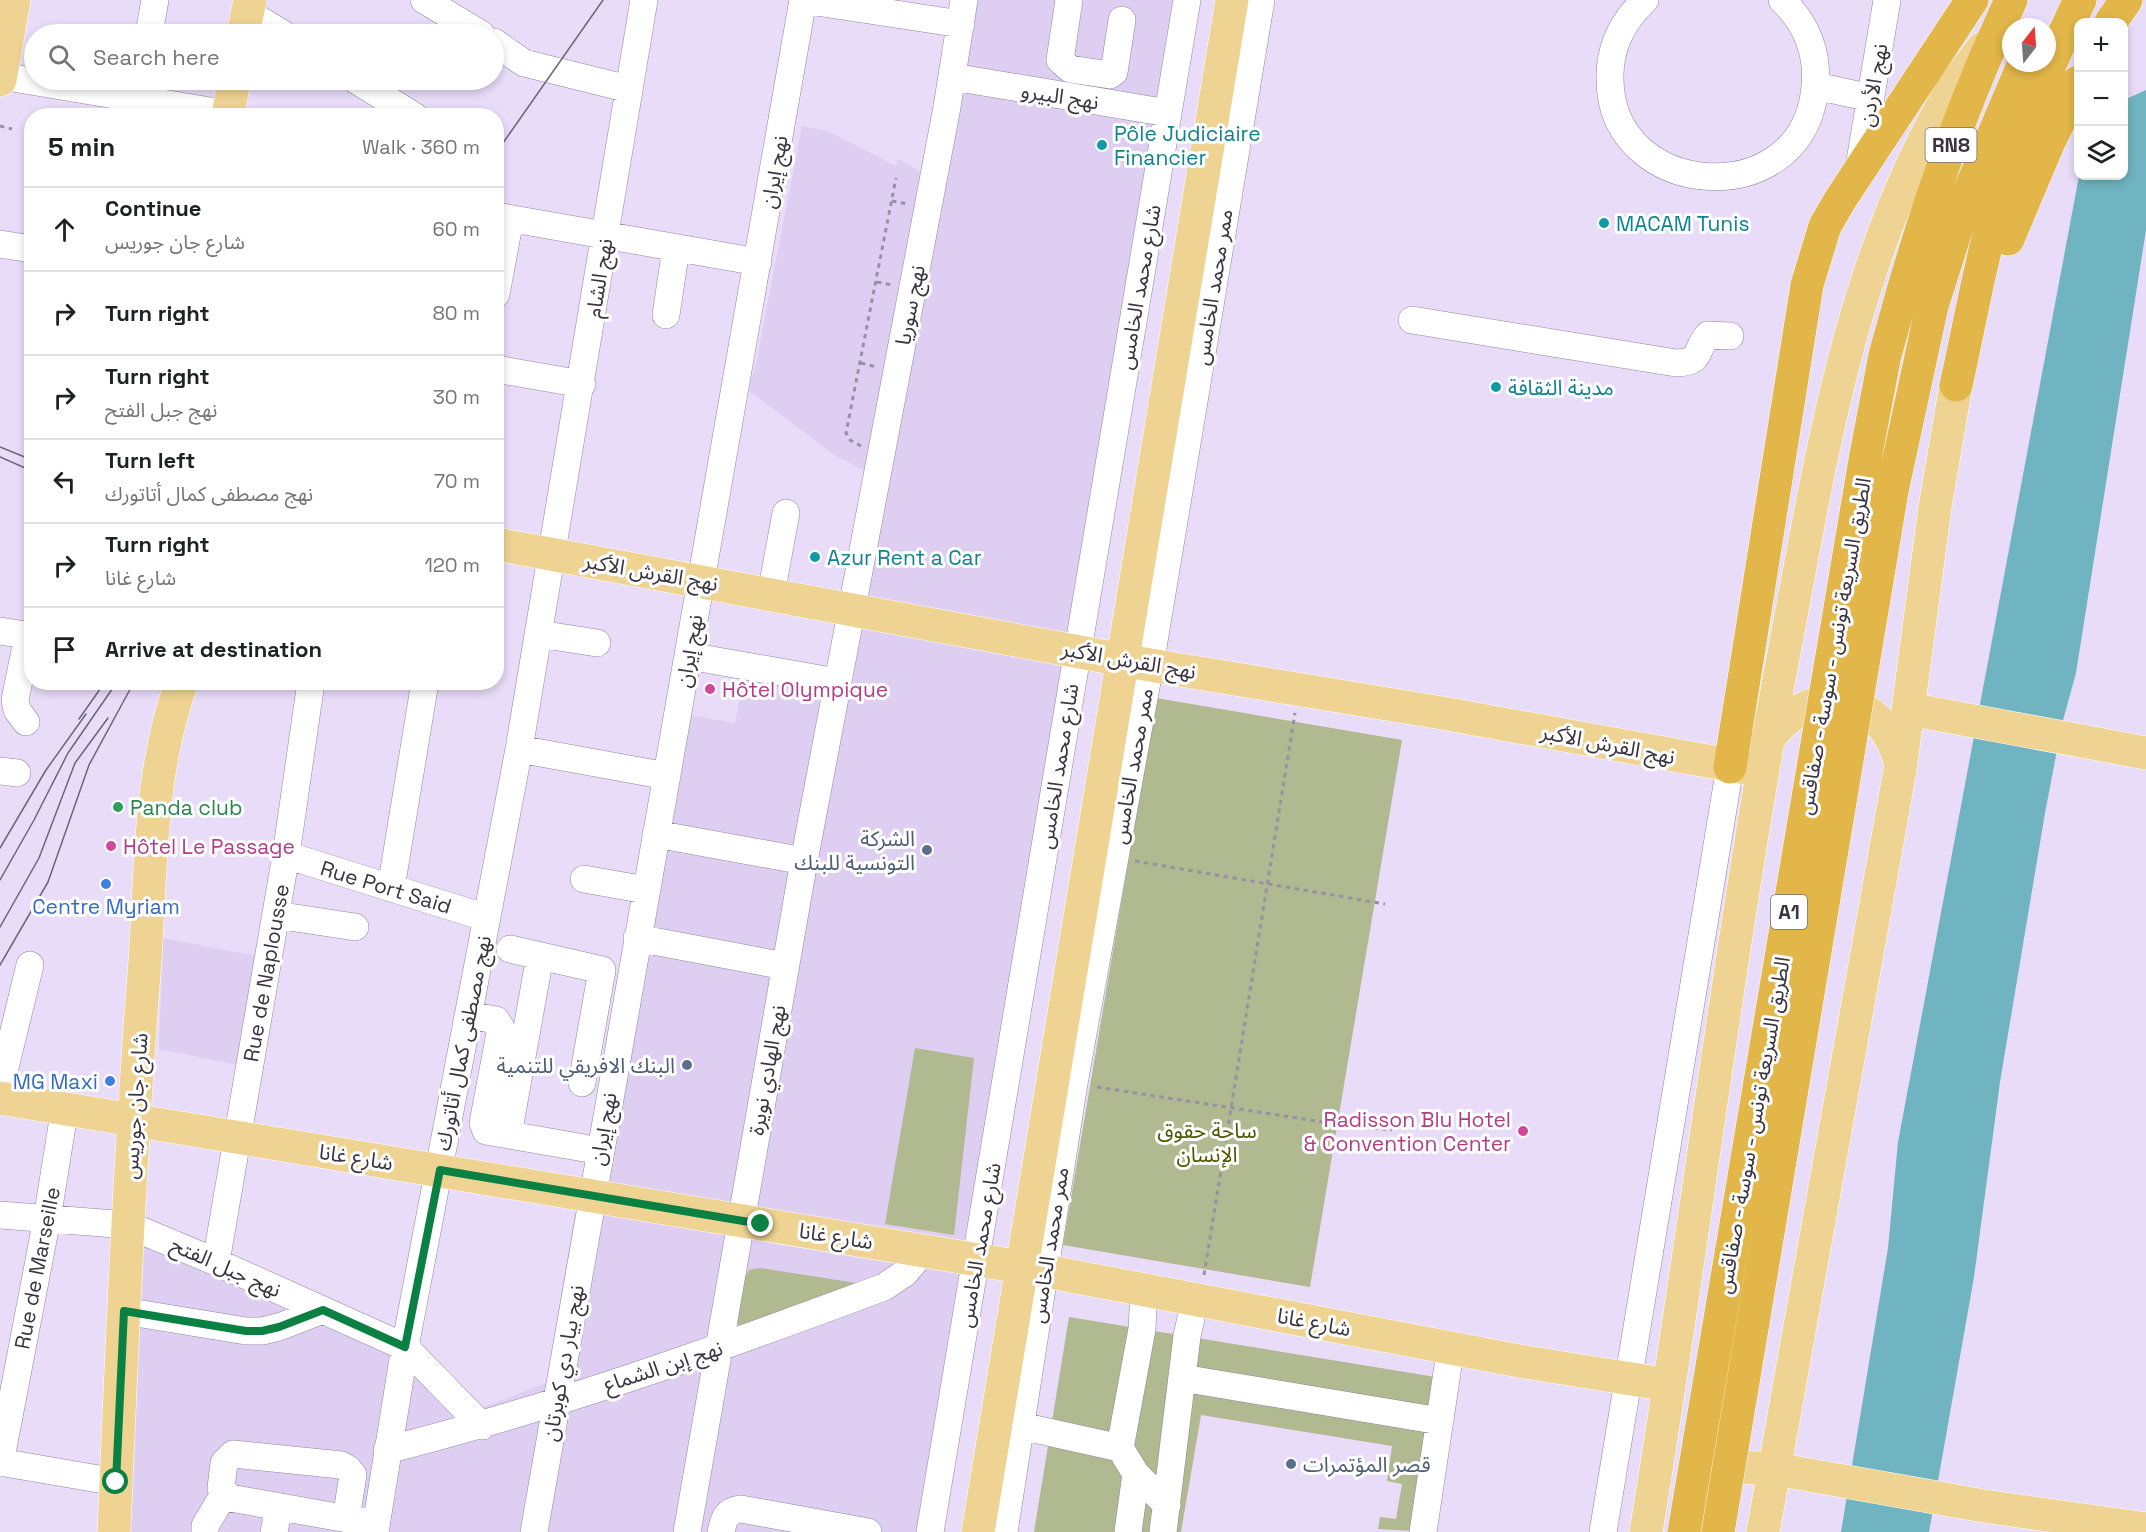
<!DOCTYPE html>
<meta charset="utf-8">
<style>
body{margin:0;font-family:"Space Grotesk","Noto Sans Arabic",sans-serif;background:#f2f2f2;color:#202124}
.controls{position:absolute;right:18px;top:18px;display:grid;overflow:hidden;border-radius:12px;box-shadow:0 3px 9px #0003}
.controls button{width:54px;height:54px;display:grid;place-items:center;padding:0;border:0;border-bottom:2px solid #e0e0e0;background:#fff;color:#202124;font:30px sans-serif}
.compass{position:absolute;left:2002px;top:18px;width:54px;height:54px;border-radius:50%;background:#fff;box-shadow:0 3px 9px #0003;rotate:17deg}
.stop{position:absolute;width:18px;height:18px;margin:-14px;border:4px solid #0b8043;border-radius:50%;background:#fff}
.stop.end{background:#0b8043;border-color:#fff;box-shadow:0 2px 6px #0008}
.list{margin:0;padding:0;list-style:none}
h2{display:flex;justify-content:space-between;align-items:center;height:78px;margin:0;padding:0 24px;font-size:26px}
h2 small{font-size:20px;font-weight:400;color:#757577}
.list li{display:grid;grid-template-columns:39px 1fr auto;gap:18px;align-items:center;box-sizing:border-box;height:84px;padding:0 24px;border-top:2px solid #e0e0e0}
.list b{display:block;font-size:22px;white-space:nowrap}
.list p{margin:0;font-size:20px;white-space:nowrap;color:#757577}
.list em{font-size:20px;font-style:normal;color:#757577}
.icon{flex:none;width:33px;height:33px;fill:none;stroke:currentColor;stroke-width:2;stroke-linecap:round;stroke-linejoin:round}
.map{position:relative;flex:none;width:2146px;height:1532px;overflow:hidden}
.search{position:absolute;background:#fff;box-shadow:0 3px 9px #0003;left:24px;top:24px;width:480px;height:66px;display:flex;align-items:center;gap:15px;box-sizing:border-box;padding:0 21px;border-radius:33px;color:#757577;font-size:22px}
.panel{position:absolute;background:#fff;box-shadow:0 3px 9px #0003;left:24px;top:108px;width:480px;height:582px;border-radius:24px}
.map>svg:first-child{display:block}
.built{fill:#decff2}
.green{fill:#b0b98f}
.water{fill:#6fb4c0}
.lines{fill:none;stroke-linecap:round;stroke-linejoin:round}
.minor-casing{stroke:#90859f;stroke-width:28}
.major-casing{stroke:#fff;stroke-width:34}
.highway-casing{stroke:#fff;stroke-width:34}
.path{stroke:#9990a4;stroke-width:3;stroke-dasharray:4.5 4.5;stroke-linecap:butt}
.minor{stroke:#fff;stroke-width:27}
.major{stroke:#eed392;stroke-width:33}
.highway{stroke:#e2b649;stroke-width:33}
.tram{stroke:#6c6575;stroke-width:1.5}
.highway-bridge-casing{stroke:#fff;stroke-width:34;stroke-linecap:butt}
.highway-bridge{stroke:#e2b649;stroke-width:33}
.route{stroke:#0b8043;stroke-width:8}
.culture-dot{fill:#0f9aa8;stroke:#fff;stroke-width:2}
.hotel-dot{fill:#d1479c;stroke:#fff;stroke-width:2}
.leisure-dot{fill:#2e9e5b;stroke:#fff;stroke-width:2}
.service-dot{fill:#5c6f8a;stroke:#fff;stroke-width:2}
.shop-dot{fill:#3f7fe0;stroke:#fff;stroke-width:2}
.labels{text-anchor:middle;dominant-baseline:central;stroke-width:6;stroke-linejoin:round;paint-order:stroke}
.shield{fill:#fff;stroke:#747179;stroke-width:1.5}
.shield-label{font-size:20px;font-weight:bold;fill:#39343f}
.street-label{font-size:21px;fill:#39343f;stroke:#fff}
.culture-label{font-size:21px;fill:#0d838f;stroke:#fff;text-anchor:start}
.hotel-label{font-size:21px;fill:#b23c85;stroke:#fff;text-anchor:start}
.leisure-label{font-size:21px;fill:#27864d;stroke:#fff;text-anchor:start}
.service-label{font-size:21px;fill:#4e5e75;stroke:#fff;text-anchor:end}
.shop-label{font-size:21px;fill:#366cbe;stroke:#fff}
.park-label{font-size:21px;fill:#4e5800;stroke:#fff}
</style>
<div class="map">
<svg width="2146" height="1532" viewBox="0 0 2146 1532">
<rect width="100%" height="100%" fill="#e8dcf8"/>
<path class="built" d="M975 0H1178L920 1532H102L116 1234 403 1359 459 1416 546 1383 575 1212 594 1215 683 714 735 723 746 665 845 682 885 475 859 468 833 454 744 387 754 373 802 126 828 131 896 166 898 159 925 174Z
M163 938 257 956 238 1065 159 1049Z"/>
<path class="green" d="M1156 698 1402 740 1310 1287 1063 1245Z
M915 1048 974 1058 954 1235 885 1224Z
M760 1268 863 1284 740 1329C733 1315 740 1283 749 1270Z
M1069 1317 1454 1380 1431 1532 1378 1529 1380 1517 1396 1519 1402 1484 1387 1481 1392 1446 1201 1415 1181 1532H1034Z"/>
<path class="water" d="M2146 90V230L2076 673 2062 724 2045 813 2000 1082 1974 1277 1929 1532H1841L1888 1248 1898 1142 2079 176H2124V100Z"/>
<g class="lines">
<defs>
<path id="minor" d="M424 0 481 34
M803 0 961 24
M1069 0 1060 60 1070 69 1110 75 1114 72 1122 20
M1645 0C1622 22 1609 47 1610 80 1611 198 1796 214 1814 95 1820 57 1809 26 1782 0
M247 12 283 34
M149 34 155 0
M494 42 524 63 629 89
M1 76 228 114
M953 77 1168 113
M356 80 414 116
M1816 86 1871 98
M1859 167 1887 0
M496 216 758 262
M0 244 32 249
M496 294 510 219
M666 315 676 248
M1412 320 1676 363C1704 362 1694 350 1708 335L1730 336
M496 369 582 384
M771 594 786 513
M0 631 32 636
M539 634 597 643
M689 656 837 682
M26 722 17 710 15 700 28 636
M519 749 667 776
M0 771 17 773
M656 834 804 861
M286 855 487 918
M584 879 646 890
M391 888 425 682
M276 915 355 927
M637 938 785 966
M510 949 602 970 582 1083
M468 1015 496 1020 501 1028 483 1123 486 1131 584 1148
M0 1088 30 965
M508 1135 540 956
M0 1215 128 1225 216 1262 405 1347 482 1426
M216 1262 286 855 311 682
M1144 1291 1142 1329 1120 1448 1136 1474 1167 1505
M124 1311 246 1331H262L279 1327 323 1310
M1182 1378 1440 1421
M1021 1426 1120 1448
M387 1450C556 1407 721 1348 884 1287L905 1273 924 1250
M0 1462 116 1482
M0 1463 47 1219 65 1107
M346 1519 353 1475 348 1469 341 1465 233 1454 224 1463 221 1488 230 1498 376 1524
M205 1532V1526L224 1494
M274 1532 279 1507
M375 1532 405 1347 519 749 644 0
M534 1532 803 0
M687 1532 804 861 947 107 964 0
M721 1532C724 1518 726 1511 741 1509L868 1532
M930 1532 1187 0
M1004 1532 1074 1083 1150 665 1261 0
M1128 1532 1136 1474
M1163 1532 1187 1336 1195 1300
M1423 1532 1451 1346
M1603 1532 1730 767"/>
<path id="major" d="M243 34 250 0
M0 80 14 0
M228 116 234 80
M496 544 1150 665 1442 713 1757 770
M1909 709 2146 753
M1768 739C1811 682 1880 690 1900 761
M0 1098 1045 1271 1525 1362 1669 1385
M1703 1457 1741 1467 1775 1469 1984 1506 2146 1529
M114 1532C122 1341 130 1151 145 961 151 869 149 770 182 682
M978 1532 1232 0
M1646 1532C1695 1236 1730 937 1786 642 1821 457 1851 263 1947 98 1957 80 1971 64 1983 48
M1763 1532 1900 770 1935 507 1956 385"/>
<path id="highway" d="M2111 22 2126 0
M2008 239 2048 144 2078 82
M1902 294C1931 194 1967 95 2011 0
M1932 306 1966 199 2024 63
M1956 385C1966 341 1974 296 1985 251 2006 165 2041 80 2080 0
M1730 767 1807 285 1825 226 1840 200 1972 0"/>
</defs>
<use href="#minor" class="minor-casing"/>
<use href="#major" class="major-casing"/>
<use href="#highway" class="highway-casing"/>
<path class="path" d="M0 126 12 129
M892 201 908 204
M877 282 892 285
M861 363 877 367
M861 446 850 440 846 433 896 178
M1135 861 1385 904
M1097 1087 1349 1126 1392 1130
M1204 1275 1295 713"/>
<use href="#minor" class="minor"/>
<use href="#major" class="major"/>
<use href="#highway" class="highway"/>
<path class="tram" d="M496 153 603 0
M0 447 32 460
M0 457 32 471
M79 719 105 682
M0 848 46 770 86 714
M0 880 34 820 68 753 117 682
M0 927 39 858 75 763 108 718
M0 965 48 882 89 765 134 682"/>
<defs>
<path id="highway-bridge" d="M1684 1532 1866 454 1885 355 1902 294
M1718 1532 1892 491 1932 306"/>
</defs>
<use href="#highway-bridge" class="highway-bridge-casing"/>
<use href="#highway-bridge" class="highway-bridge"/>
</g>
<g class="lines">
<path class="route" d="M116 1482 124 1311 246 1331H262L279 1327 323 1310 405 1347 440 1170 761 1224"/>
</g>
<g class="culture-dot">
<circle cx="1102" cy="145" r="6"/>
<circle cx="1604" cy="223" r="6"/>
<circle cx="1496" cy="387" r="6"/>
<circle cx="815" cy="557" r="6"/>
</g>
<g class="hotel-dot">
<circle cx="710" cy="689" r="6"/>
<circle cx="111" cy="846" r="6"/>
<circle cx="1523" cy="1131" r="6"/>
</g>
<circle class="leisure-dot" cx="118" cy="807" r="6"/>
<g class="service-dot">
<circle cx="927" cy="850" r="6"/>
<circle cx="687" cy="1065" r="6"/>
<circle cx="1291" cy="1464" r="6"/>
</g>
<g class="shop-dot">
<circle cx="106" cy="884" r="6"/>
<circle cx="110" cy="1081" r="6"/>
</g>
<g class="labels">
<g class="shield">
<rect x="1925.5" y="128" width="51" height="34" rx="4.5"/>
<rect x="1771" y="895" width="36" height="34" rx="4.5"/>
</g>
<g class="shield-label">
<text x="1951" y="145">RN8</text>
<text x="1789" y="912">A1</text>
</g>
<g class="street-label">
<text transform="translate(1873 85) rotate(-80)">نهج الأردن</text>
<text transform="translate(1060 96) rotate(9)">نهج البيرو</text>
<text transform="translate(774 172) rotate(-80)">نهج إيران</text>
<text transform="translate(599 278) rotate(-81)">نهج الشام</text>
<text transform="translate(1139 287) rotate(-80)">شارع محمد الخامس</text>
<text transform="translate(1213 287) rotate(-81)">ممر محمد الخامس</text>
<text transform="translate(910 305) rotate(-79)">نهج سوريا</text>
<text transform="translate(651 572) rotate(10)">نهج القرش الأكبر</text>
<text transform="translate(1834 646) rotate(-80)">الطريق السريعة تونس - سوسة - صفاقس</text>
<text transform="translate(689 651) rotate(-80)">نهج إيران</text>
<text transform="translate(1129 660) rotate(10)">نهج القرش الأكبر</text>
<text transform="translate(1608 744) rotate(11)">نهج القرش الأكبر</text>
<text transform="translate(1058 766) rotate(-81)">شارع محمد الخامس</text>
<text transform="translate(1132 766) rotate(-80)">ممر محمد الخامس</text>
<text transform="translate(386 887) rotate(17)">Rue Port Said</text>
<text transform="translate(266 973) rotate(-80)">Rue de Naplousse</text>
<text transform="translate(463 1043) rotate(-79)">نهج مصطفى كمال أتاتورك</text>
<text transform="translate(767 1070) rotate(-80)">نهج الهادي نويرة</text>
<text transform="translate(135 1106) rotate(-86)">شارع جان جوريس</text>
<text transform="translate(1753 1125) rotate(-80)">الطريق السريعة تونس - سوسة - صفاقس</text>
<text transform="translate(603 1129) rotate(-80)">نهج إيران</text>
<text transform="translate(356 1157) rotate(9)">شارع غانا</text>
<text transform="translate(836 1236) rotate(9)">شارع غانا</text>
<text transform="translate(979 1245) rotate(-80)">شارع محمد الخامس</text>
<text transform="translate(1049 1245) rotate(-81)">ممر محمد الخامس</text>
<text transform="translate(226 1267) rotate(24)">نهج جبل الفتح</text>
<text transform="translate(37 1268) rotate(-79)">Rue de Marseille</text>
<text transform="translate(1314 1322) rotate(11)">شارع غانا</text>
<text transform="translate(563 1363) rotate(-80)">نهج بيار دي كوبرتان</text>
<text transform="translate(663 1366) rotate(-18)">نهج إبن الشماع</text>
</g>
<g class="culture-label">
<text x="1114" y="133">Pôle Judiciaire<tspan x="1114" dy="24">Financier</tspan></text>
<text x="1616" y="223">MACAM Tunis</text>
<text x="1508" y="387">مدينة الثقافة</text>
<text x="827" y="557">Azur Rent a Car</text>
</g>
<g class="hotel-label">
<text x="722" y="689">Hôtel Olympique</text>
<text x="123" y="846">Hôtel Le Passage</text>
<text x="1511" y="1119" text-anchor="end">Radisson Blu Hotel<tspan x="1511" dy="24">&amp; Convention Center</tspan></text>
</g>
<g class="leisure-label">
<text x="130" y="807">Panda club</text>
</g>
<g class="service-label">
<text x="915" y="838">الشركة<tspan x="915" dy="24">التونسية للبنك</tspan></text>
<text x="675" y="1065">البنك الافريقي للتنمية</text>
<text x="1303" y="1464" text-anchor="start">قصر المؤتمرات</text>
</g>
<g class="shop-label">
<text x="106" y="906">Centre Myriam</text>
<text x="98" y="1081" text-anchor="end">MG Maxi</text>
</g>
<g class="park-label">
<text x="1207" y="1130">ساحة حقوق<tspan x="1207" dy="24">الإنسان</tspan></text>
</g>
</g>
</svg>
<div class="controls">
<button>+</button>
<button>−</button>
<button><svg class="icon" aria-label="layers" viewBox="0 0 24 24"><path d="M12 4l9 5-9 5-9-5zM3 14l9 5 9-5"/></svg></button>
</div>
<svg class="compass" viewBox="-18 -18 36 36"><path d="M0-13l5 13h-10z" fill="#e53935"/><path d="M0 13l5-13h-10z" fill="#757577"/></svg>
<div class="stop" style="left:116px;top:1482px"></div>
<div class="stop end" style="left:761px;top:1224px"></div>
<div class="search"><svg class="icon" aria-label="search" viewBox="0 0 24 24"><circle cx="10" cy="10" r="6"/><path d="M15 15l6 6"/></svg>Search here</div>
<section class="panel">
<h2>5 min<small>Walk · 360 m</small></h2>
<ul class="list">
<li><svg class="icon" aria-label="ahead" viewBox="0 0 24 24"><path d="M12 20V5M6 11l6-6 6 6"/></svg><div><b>Continue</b><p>شارع جان جوريس</p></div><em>60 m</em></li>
<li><svg class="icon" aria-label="right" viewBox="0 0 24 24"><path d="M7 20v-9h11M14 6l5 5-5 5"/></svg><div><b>Turn right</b></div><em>80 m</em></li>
<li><svg class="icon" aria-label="right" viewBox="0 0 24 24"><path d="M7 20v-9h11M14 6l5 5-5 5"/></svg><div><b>Turn right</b><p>نهج جبل الفتح</p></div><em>30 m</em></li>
<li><svg class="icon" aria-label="left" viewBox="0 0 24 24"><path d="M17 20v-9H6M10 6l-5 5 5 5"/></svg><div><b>Turn left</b><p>نهج مصطفى كمال أتاتورك</p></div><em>70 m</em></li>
<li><svg class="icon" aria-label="right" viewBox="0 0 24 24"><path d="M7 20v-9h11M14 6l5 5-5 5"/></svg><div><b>Turn right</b><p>شارع غانا</p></div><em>120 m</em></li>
<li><svg class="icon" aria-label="arrive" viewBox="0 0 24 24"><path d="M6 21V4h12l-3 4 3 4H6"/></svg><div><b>Arrive at destination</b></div></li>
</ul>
</section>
</div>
